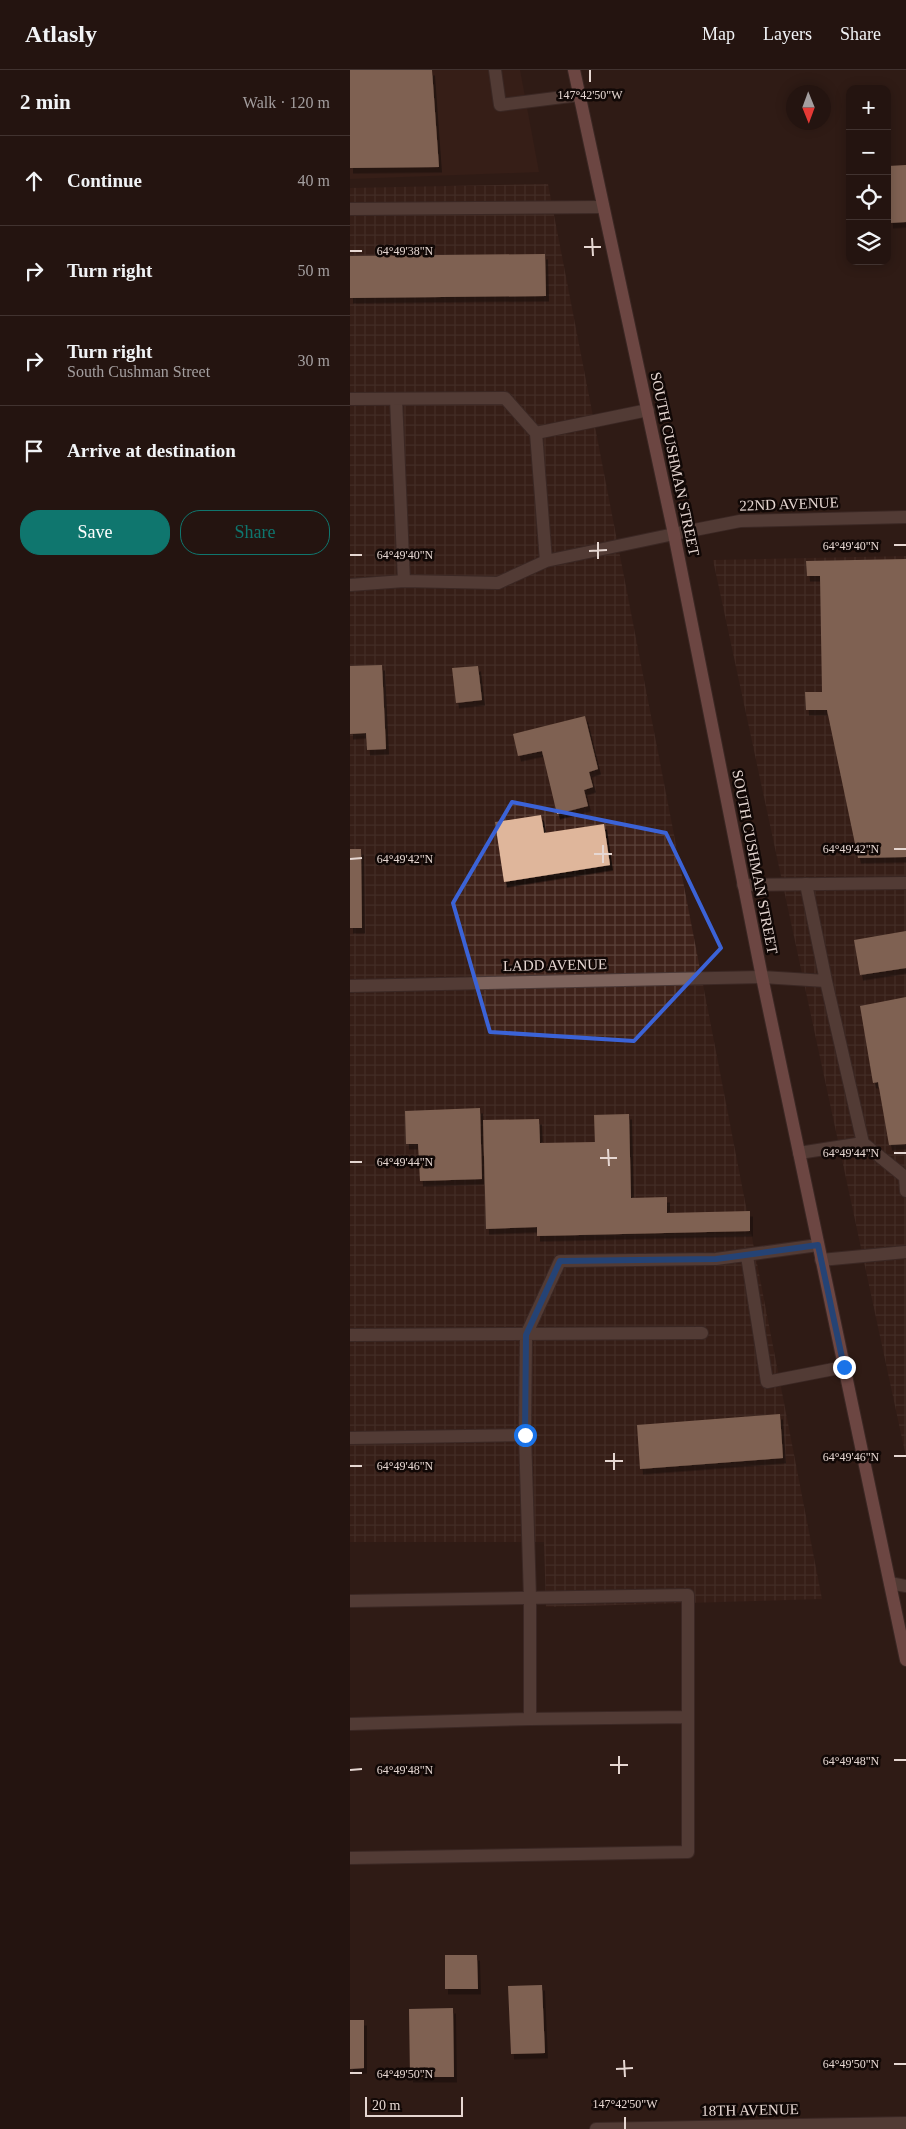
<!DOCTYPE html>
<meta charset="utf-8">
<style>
body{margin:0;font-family:Georgia,serif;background:#30211e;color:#f1f3f6}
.controls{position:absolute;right:15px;top:15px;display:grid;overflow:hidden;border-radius:10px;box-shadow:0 2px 12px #0003}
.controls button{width:45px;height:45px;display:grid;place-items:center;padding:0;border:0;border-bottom:1px solid #413330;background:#241410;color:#f1f3f6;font:25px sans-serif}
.compass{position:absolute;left:436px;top:15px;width:45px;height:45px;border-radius:50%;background:#241410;box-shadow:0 2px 12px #0003;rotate:179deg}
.scale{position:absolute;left:15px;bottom:12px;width:98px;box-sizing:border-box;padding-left:5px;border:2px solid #e6d7d2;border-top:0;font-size:14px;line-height:18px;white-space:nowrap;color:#e6d7d2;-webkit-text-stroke:4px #110806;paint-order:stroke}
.stop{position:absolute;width:15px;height:15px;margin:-11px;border:4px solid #1a73e8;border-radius:50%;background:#fff}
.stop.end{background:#1a73e8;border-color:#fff;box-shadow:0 1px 5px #0008}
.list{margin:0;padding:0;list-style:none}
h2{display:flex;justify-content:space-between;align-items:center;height:65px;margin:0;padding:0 20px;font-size:21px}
h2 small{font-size:16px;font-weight:400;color:#a39e9f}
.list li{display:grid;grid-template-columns:32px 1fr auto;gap:15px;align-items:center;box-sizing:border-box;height:90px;padding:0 20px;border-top:1px solid #413330}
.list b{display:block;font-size:19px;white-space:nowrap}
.list p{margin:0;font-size:16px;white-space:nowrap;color:#a39e9f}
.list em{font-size:16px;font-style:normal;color:#a39e9f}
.actions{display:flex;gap:10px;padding:15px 20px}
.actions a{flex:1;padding:11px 0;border:1px solid #0f766e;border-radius:20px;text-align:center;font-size:18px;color:#0f766e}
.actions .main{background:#0f766e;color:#fff}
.icon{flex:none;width:28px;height:28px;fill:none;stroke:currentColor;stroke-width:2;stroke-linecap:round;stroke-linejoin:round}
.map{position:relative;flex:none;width:556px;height:2059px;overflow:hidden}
header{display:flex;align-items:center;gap:30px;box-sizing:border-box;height:70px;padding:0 25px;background:#241410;border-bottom:1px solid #413330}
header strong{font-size:24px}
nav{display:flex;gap:28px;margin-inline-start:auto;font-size:18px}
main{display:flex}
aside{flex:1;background:#241410}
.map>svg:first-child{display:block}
.built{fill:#3e221a}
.industrial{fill:url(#industrial-grid)}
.building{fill:#dfb69b;filter:url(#shadow)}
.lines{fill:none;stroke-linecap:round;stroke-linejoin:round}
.service-casing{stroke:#493735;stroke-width:14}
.minor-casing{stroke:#493735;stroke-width:14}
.primary-casing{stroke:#493735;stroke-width:14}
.service{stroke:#7d635c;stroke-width:12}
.minor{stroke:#7d635c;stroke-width:12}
.primary{stroke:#b77b79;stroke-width:12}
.route{stroke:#1a73e8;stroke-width:6}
.marked{fill:none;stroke:#3b63d7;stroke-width:4;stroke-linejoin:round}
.ticks{fill:none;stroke:#e6d7d2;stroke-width:2}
.labels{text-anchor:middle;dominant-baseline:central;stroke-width:5;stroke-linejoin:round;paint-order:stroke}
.street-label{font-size:15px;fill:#e6d7d2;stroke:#110806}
.ticks-label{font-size:12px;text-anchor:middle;fill:#e6d7d2;stroke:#110806;stroke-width:5;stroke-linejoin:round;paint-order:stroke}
</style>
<header>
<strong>Atlasly</strong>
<nav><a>Map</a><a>Layers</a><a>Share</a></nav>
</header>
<main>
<aside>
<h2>2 min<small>Walk · 120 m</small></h2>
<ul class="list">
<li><svg class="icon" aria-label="ahead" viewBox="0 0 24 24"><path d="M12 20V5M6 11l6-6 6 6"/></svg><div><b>Continue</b></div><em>40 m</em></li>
<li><svg class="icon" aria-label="right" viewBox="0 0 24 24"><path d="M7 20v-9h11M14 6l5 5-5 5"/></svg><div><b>Turn right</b></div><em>50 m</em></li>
<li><svg class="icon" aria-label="right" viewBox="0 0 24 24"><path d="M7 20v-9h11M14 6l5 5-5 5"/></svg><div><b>Turn right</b><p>South Cushman Street</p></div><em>30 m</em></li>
<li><svg class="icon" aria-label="arrive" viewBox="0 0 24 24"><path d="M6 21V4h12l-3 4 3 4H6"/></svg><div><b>Arrive at destination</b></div></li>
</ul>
<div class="actions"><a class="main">Save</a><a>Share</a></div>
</aside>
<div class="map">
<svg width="556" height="2059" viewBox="0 0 556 2059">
<defs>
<pattern id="industrial-grid" width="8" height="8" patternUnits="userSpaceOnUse" patternTransform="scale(1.25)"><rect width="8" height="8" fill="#3e221a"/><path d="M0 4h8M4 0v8" fill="none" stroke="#5a413a"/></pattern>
<filter id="shadow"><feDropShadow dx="3" dy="5.5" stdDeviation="0" flood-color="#0009"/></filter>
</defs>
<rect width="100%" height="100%" fill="#301b15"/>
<path class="built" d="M0 0H170L189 102 0 109Z"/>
<path class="industrial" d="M198 114 472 1529 196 1537 194 1472H0V118Z
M556 486V1387L363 490Z"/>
<path class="building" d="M0 0H82L89 97 0 98Z
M556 95V152L540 153 538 96Z
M195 184 196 226 0 228V186Z
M556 489V787L508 788 477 640H456L455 622H472L470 506H457L456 491Z
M32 595 36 679 17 680 16 663 0 664V596Z
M128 596 132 630 106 633 102 598Z
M235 646 248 699 239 702 243 717 234 720 238 736 207 744 192 681 168 686 163 664Z
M191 745 194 763 254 754 260 795 154 812 145 752Z
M0 779H11L12 858H0Z
M556 861V898L510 905 504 870Z
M556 927V1074L539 1075 528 1012 523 1013 510 936Z
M130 1038 132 1109 70 1111 68 1074H56L55 1041Z
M279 1044 281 1128 317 1127V1143L400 1141V1161L187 1166V1157L136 1159 133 1050 189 1049 190 1073 245 1072 244 1045Z
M430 1344 433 1388 290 1399 287 1355Z
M95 1885H127L128 1919H95Z
M192 1915 195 1983 161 1984 158 1916Z
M103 1938 104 2007H60L59 1939Z
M0 1950H14V1998L0 1999Z"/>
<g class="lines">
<defs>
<path id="service" d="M145 0 150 35 229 25
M0 139 253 137
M0 329 155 328 186 363
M46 329 54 511
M298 340 186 363 196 491 324 464
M0 515 54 511 148 513 196 491
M456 814 476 911
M412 907 476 911 513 1073
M449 1083 513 1073 555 1107 556 1121
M397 1186 417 1312 494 1297
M471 1190 556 1182
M0 1265 352 1263
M0 1368 175 1365
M540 1513 556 1516
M0 1531 338 1525V1782L0 1788
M180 1649 338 1647
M0 1654 180 1649V1528L175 1365 176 1265 210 1191 366 1189 468 1175"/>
<path id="minor" d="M324 464 390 451 556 447
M393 815 556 813
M0 916 412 907
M246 2059 556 2053"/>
<path id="primary" d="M224 0 324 464 412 907 556 1590"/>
</defs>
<use href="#service" class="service-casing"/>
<use href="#minor" class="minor-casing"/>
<use href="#primary" class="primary-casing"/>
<use href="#service" class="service"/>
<use href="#minor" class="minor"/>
<use href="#primary" class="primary"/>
</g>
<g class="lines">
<path class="route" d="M175 1365 176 1265 210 1191 366 1189 468 1175 494 1297"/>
</g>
<path d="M0 0H556V2059H0ZM162 732 316 763 371 878 284 971 140 962 103 833Z" fill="#301b15" fill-opacity=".55" fill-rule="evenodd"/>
<path class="marked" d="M162 732 316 763 371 878 284 971 140 962 103 833Z"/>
<path class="ticks" d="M240 0V12M242 168 243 186M234 177H251M0 181H12M248 472V489M544 475H556M239 481 257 480M0 485H12M253 775V793M544 779H556M244 784H262M0 789 12 788M258 1079 259 1096M544 1083H556M250 1088H267M0 1092H12M264 1383V1400M544 1386H556M255 1391H273M0 1396H12M269 1686V1704M544 1690H556M260 1695H278M0 1700 12 1699M274 1990 275 2007M544 1994H556M266 1999 283 1998M0 2003H12M275 2047V2059"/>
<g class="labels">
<g class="street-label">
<text transform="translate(325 394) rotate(78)">SOUTH CUSHMAN STREET</text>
<text transform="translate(439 434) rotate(-2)">22ND AVENUE</text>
<text transform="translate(405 792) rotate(79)">SOUTH CUSHMAN STREET</text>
<text transform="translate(205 895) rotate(-1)">LADD AVENUE</text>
<text transform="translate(400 2040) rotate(-1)">18TH AVENUE</text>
</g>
</g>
<g class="ticks-label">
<text x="240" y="29">147°42'50"W</text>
<text x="55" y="185">64°49'38"N</text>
<text x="501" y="480">64°49'40"N</text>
<text x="55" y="489">64°49'40"N</text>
<text x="501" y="783">64°49'42"N</text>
<text x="55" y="793">64°49'42"N</text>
<text x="501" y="1087">64°49'44"N</text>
<text x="55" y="1096">64°49'44"N</text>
<text x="501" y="1391">64°49'46"N</text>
<text x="55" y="1400">64°49'46"N</text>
<text x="501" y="1695">64°49'48"N</text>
<text x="55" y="1704">64°49'48"N</text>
<text x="501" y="1998">64°49'50"N</text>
<text x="55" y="2008">64°49'50"N</text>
<text x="275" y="2038">147°42'50"W</text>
</g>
</svg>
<div class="controls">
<button>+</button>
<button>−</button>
<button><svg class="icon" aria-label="locate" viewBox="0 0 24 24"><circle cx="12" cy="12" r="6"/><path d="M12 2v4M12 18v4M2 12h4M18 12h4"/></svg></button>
<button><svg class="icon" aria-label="layers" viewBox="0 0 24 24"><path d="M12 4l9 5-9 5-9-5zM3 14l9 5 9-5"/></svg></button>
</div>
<svg class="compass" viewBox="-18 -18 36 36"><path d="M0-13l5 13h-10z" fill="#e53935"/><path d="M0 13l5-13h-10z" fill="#a39e9f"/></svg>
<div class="scale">20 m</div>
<div class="stop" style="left:175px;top:1365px"></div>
<div class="stop end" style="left:494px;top:1297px"></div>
</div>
</main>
